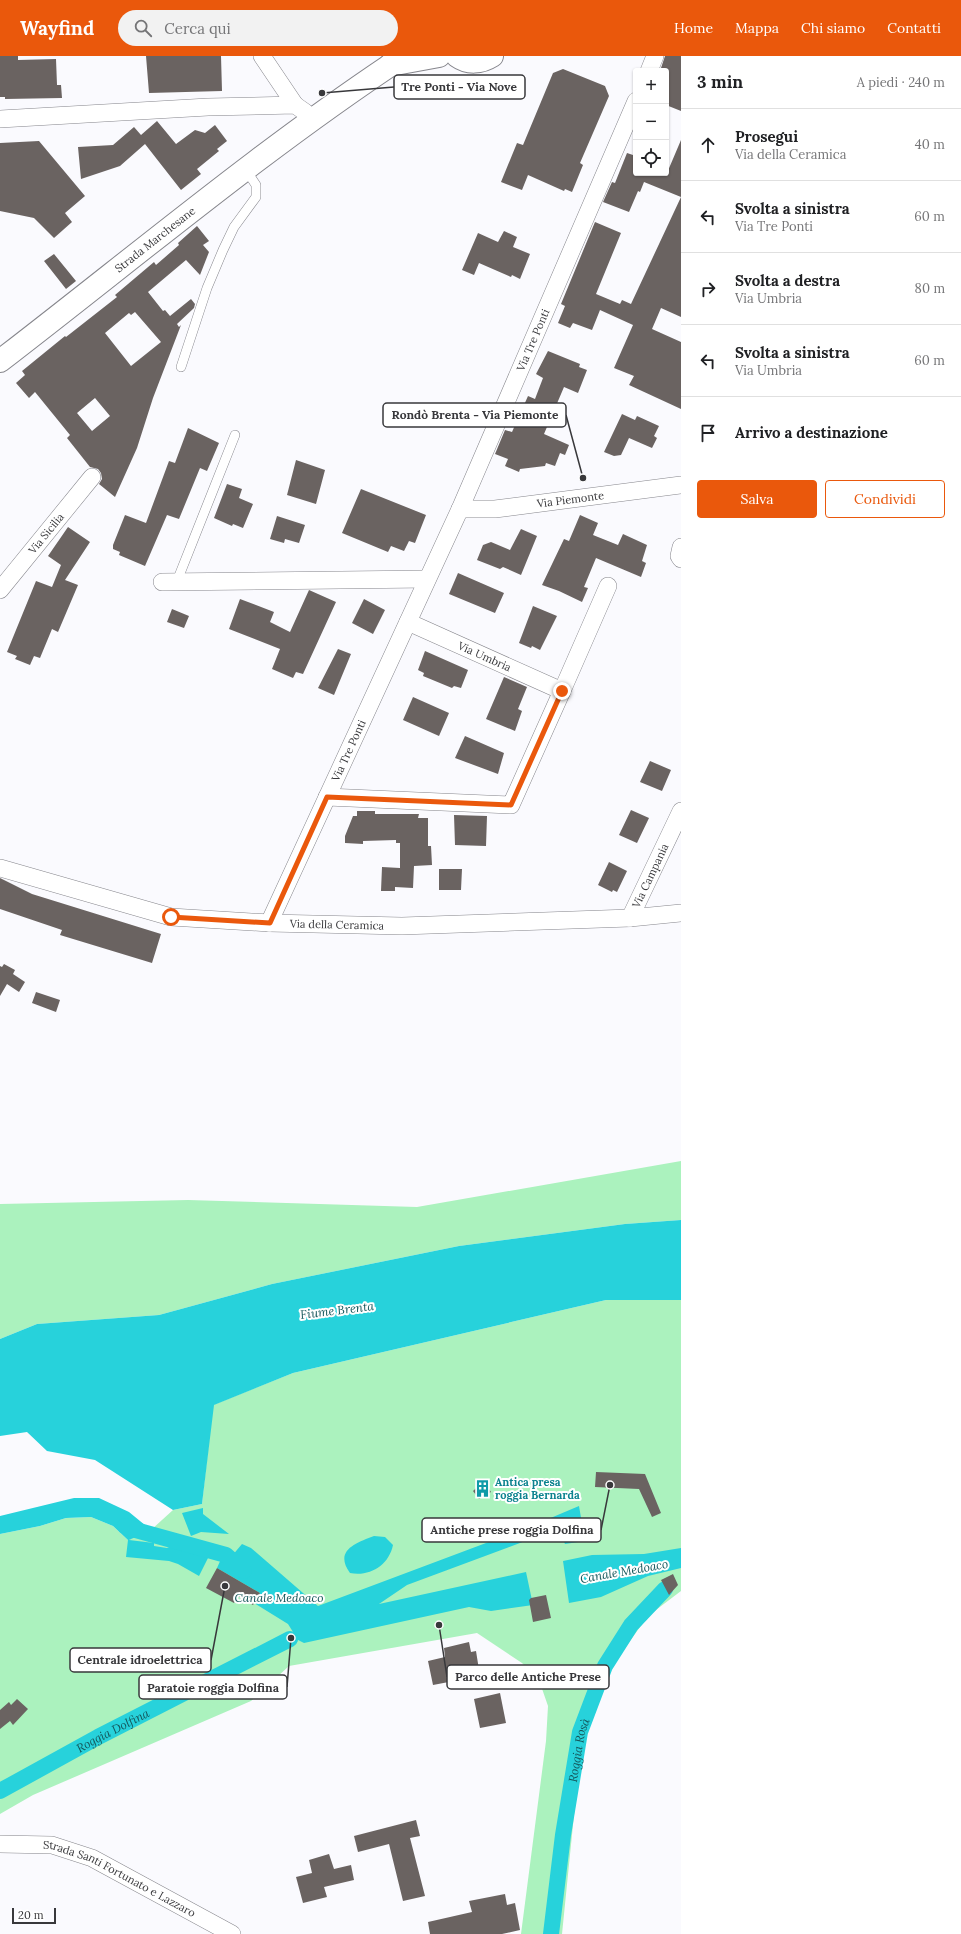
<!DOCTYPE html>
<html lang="it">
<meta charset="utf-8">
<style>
body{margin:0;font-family:Lora,serif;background:#f2f2f2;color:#202124}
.controls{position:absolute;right:12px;top:12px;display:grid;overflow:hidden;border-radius:4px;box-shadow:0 1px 3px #0004}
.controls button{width:36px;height:36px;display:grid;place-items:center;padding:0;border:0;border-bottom:1px solid #e0e0e0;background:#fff;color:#202124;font:20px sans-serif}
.scale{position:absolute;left:12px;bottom:10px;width:44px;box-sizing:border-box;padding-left:4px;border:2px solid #38383b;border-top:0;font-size:11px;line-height:14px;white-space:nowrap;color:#38383b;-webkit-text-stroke:3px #fff;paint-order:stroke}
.stop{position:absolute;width:12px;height:12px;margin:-9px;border:3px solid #ea580c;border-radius:50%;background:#fff}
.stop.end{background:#ea580c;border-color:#fff;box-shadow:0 1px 4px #0008}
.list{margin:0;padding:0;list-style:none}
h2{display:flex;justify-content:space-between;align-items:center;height:52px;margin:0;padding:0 16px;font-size:17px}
h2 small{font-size:13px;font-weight:400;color:#757577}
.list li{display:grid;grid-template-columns:26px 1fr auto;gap:12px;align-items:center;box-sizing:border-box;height:72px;padding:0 16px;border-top:1px solid #e0e0e0}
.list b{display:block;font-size:15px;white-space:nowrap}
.list p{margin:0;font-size:13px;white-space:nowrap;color:#757577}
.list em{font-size:13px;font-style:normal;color:#757577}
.actions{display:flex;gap:8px;padding:12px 16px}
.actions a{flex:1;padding:9px 0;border:1px solid #ea580c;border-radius:4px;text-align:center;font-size:14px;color:#ea580c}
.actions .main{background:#ea580c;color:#fff}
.icon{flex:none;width:22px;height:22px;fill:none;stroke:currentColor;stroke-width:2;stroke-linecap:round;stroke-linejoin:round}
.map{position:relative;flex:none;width:681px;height:1878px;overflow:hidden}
header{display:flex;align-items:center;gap:24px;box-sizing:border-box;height:56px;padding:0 20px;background:#ea580c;color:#fff}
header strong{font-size:19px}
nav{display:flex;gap:22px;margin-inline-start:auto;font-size:14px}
.search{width:280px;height:36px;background:#f2f2f2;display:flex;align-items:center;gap:10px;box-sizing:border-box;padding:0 14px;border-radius:22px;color:#757577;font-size:15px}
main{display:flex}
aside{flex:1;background:#fff}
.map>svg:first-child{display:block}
.green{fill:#abf2be}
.water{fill:#27d2db}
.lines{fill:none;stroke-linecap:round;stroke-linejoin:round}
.canal{stroke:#27d2db;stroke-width:16}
.building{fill:#6a6361;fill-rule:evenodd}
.service-casing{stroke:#86868c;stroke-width:10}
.minor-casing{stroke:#86868c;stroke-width:18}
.secondary-casing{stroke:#86868c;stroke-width:24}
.service{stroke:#fff;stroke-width:9}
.minor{stroke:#fff;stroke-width:17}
.secondary{stroke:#fff;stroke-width:22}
.route{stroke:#ea580c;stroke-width:5}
.labels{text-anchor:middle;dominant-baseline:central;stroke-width:4;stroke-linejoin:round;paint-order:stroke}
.street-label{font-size:11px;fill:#38383b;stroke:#fff}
.culture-label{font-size:11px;font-weight:bold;fill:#0d838f;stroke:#fff;text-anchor:start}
.water-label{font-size:12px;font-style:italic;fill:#14565a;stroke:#fff}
.leader{fill:none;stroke:#38383b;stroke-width:1.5}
.callout-dot{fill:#38383b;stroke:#fff;stroke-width:1.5}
.callout{fill:#fff;stroke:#38383b;stroke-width:1.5}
.callout-label{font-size:12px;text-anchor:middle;font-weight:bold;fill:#38383b}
</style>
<header>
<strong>Wayfind</strong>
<div class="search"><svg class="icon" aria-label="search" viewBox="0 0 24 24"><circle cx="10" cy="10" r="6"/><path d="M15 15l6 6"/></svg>Cerca qui</div>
<nav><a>Home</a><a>Mappa</a><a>Chi siamo</a><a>Contatti</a></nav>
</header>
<main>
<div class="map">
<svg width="681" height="1878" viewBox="0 0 681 1878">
<rect width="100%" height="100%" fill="#fafafe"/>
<path class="green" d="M681 1105V1164L625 1168 459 1190 272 1228 159 1259 37 1268 0 1283V1148L188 1144 417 1151Z
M606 1244H681V1535L648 1560 614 1607 586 1677 574 1759 562 1878H521L546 1685 548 1650 539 1624 522 1607 477 1577 289 1610 251 1645 33 1739 0 1758V1478L40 1470 66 1462 91 1461 113 1470 128 1484 151 1474 173 1454 202 1448 213 1349 293 1317Z"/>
<path class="water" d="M681 1164V1244H606L293 1317 214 1349 202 1448 173 1454 95 1404 47 1395 27 1376 0 1380V1283L37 1268 159 1259 272 1228 459 1190 625 1168Z
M74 1442H99L129 1456 151 1474 129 1484 154 1487V1490L167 1492 186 1484 189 1489 210 1498 199 1520 178 1508 169 1505 126 1501 128 1484 113 1470 91 1461 66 1462 40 1470 0 1478V1460Z
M579 1450 585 1485 565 1488C562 1481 560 1476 552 1475L407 1529 379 1548 526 1516 533 1549 491 1555 469 1551 304 1587 298 1584 288 1568 254 1547 260 1537 217 1512 221 1503 231 1501 242 1488 251 1492 318 1550 534 1469Z
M203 1452V1458L229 1478 201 1476 191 1480 182 1457Z
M374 1480 385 1481 393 1489C389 1509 370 1521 350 1517 334 1495 355 1487 374 1480Z
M681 1492V1512L648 1520 601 1541 569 1547 563 1505 592 1499 644 1498Z"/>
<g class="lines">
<g class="canal">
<path d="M125 1470 132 1473 226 1499 244 1515"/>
<path id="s1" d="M0 1735 98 1681 290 1583"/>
<path id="s2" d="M551 1878 563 1779 580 1676 605 1610 631 1569 665 1533"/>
</g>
</g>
<path class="building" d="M0 0H18V4L56 3 57 29H61L62 42 5 43V41H0Z
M146 0H221L222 35 149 37Z
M665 0H681V55L666 49V15H660Z
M563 13 605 30 609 40 580 107 583 109 572 136 565 133 564 135 528 119 522 134 501 126 517 87 523 89 553 17Z
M157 65 176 88 195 74 205 77 215 69 227 85 217 93 219 95 197 113 201 118 181 134 145 88 120 110 81 123 78 91 113 89 134 71 141 79Z
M681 84V261L661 252 652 273 681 286V353L629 329 634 320 614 312 633 269 600 254 592 274 573 267 570 272 558 267 565 250 561 248 595 166 621 177 596 238 620 248 622 244 631 248 681 141 644 126 640 136 638 135 629 156 603 146 612 126 615 127 627 97 636 100V117H667Z
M39 85 85 140 65 157 72 166 54 182 34 162 0 155V87Z
M197 170 209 185 203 189 209 196 200 219 186 204 148 236 163 255 165 254 170 260 191 243 195 248 194 252 177 268 179 271 181 269 153 342 137 392 115 441 99 428 102 423 101 417 98 413 90 411 67 382 70 379 35 336 29 342 16 327 25 319 22 315 65 280 66 281 117 241 115 239 154 206 156 209 179 189 178 187ZM135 256 161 286 131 310 105 277 129 257 131 259ZM95 342 110 360 92 375 77 357Z
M504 175 517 181 513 191 530 198 520 223 512 219 511 221 479 207 474 219 462 214 478 177 498 186Z
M54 198 76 225 66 233 44 205Z
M548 295 580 308 579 311 587 314 578 337 564 331 544 378 569 389 565 399 560 397 555 410 546 407 545 410 520 413 519 416 505 410 508 403 495 398 505 374 512 376 528 340 535 343 543 322 536 318Z
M622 358 635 364 637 360 659 370 654 380 657 382 652 392 629 382 621 399 614 400 604 396Z
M188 372 219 387 207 415 200 412 179 463 167 459 145 510 119 499 120 496 113 493V489L125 459 146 467 169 405 175 407Z
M296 404 325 414 316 448 287 439Z
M227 428 242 433 239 442 253 448 243 472 233 468 232 470 214 462Z
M361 433 426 459 415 487 409 485 404 495 391 490 388 496 342 477Z
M580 459 598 467 593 479 618 489 623 478 647 489 642 505 646 507 641 521 596 502 584 531 588 532 582 546 559 535 542 529 564 483 569 485Z
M277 460 305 469 299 487 285 483 284 487 270 483Z
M68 471 90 486 65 524 78 529 58 576 52 573 40 602 34 600 30 609 15 603 17 600 7 596 36 525 52 531 61 509 48 500Z
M521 473 537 480 521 519 503 511 500 513 477 504 483 489 491 486 510 494Z
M458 517 504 537 495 557 449 538Z
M309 534 336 546 303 618 296 616 293 622 272 613 280 593 229 573 240 543 274 556 270 566 290 576Z
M364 543 385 554 373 578 352 567Z
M533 550 557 560 540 594 532 590 531 592 519 587Z
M172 553 189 560 184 572 167 566Z
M338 593 351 598 334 639 318 632Z
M425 595 468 614 461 632 454 630 452 632 423 620 424 617 418 614Z
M504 621 527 631 518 653 522 655 515 675 486 663Z
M413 641 449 657 439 680 403 664Z
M465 680 504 697 498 718 455 702Z
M650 705 671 714 662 735 640 726Z
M631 754 649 762 637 787 619 779Z
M357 755H375V758H419L418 762H428V790H431L432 809 414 810 413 832 395 831V835H381L382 811 400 812V787H396V784L363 785V788L345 787V780L353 760H357Z
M454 759 487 760 486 790 455 789Z
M609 806 627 815 617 836 613 834 612 836 598 829Z
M439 813H462L461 834H439Z
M0 822 32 838 161 878 152 907 60 879 62 874 0 853Z
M4 908 15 914 13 918 25 926 19 936 7 928 0 940V910L2 911Z
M36 936 60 944 56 956 32 947Z
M596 1416 645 1418 661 1457 652 1461 639 1433 595 1431Z
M484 1425 491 1436 479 1443 473 1435Z
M217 1512 260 1537 253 1549 238 1540 234 1547 206 1532Z
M673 1518 678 1529 669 1539 661 1524Z
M546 1539 551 1562 533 1566 529 1544 531 1542Z
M469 1586 471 1596 476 1595 480 1620 433 1629 428 1605 445 1601 444 1592Z
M500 1637 506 1667 480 1672 474 1643Z
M17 1643 28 1653 13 1669 10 1665 0 1673V1654L9 1646 11 1649Z
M416 1764 420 1780 410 1782 425 1840 403 1845 389 1788 358 1796 354 1780Z
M329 1798 334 1813 351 1809 354 1824 324 1831 327 1841 303 1847 296 1821 312 1817 309 1804Z
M505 1838 507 1849 515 1847 520 1874 502 1878H430L428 1866 472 1856 469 1845Z"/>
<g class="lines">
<defs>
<path id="service" d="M181 311 207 232 223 194 234 171 256 141V129L246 114
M177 525 235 379"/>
<g id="minor">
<path d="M262 0 295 49"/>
<path d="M649 15 655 0"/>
<path d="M0 63 208 51 295 49 305 56 311 63"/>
<path id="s3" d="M460 453H495L681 429"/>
<path d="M681 491 679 500 681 503"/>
<path d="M162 526 427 523"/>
<path id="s4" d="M0 534 92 421"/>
<path id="s5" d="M408 566 562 635 608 530"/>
<path d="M327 741 511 749 562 635"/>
<path id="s6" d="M0 812 171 861 269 867 402 870 630 862 681 857"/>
<path id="s7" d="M630 862 681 755"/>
<path id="s8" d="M269 867 460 453 636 45"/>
<path id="s9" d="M0 1788 52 1789 92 1802 232 1878"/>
</g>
<g id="secondary">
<path d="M457 0C468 8 481 7 492 0"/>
<path d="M390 9 439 0"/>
<path id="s10" d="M0 305C134 202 263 93 404 0"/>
</g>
</defs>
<use href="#service" class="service-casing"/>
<use href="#minor" class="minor-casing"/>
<use href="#secondary" class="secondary-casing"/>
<use href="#service" class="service"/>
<use href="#minor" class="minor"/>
<use href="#secondary" class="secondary"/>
</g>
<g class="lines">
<path class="route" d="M171 861 270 867 327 741 511 749 562 635"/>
</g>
<defs>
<symbol id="building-bare" viewBox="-9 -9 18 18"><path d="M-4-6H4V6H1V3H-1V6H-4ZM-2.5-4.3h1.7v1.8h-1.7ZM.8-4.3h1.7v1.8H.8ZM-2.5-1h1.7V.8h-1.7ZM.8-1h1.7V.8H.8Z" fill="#0f9aa8" stroke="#fff" stroke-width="2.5" paint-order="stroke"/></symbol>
</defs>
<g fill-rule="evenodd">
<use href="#building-bare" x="470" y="1420" width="25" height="25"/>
</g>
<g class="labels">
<g class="street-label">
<text stroke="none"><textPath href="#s10" startOffset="197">Strada Marchesane</textPath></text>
<text stroke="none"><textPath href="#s8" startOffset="640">Via Tre Ponti</textPath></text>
<text stroke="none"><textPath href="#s3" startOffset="111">Via Piemonte</textPath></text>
<text stroke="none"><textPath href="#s4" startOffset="73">Via Sicilia</textPath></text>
<text stroke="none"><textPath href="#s5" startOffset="84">Via Umbria</textPath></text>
<text stroke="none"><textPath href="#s8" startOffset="190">Via Tre Ponti</textPath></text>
<text stroke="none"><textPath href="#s7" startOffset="47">Via Campania</textPath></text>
<text stroke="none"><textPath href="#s6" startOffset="344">Via della Ceramica</textPath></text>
<text stroke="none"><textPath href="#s9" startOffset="127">Strada Santi Fortunato e Lazzaro</textPath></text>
</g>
<g class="culture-label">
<text x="495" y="1426">Antica presa<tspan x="495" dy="13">roggia Bernarda</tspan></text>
</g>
<g class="water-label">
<text transform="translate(337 1254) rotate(-7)">Fiume Brenta</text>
<text transform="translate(624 1515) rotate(-10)">Canale Medoaco</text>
<text x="279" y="1541">Canale Medoaco</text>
<text stroke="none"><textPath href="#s1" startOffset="128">Roggia Dolfina</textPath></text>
<text stroke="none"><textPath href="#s2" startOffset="186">Roggia Rosà</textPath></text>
</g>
</g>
<path class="leader" d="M322 37L394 31M583 422L566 359M610 1429L601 1474M225 1530L211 1604M439 1569L447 1621M291 1582L287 1631"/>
<g class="callout-dot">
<circle cx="322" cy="37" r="4"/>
<circle cx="583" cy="422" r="4"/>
<circle cx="610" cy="1429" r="4"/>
<circle cx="225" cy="1530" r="4"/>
<circle cx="439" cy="1569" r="4"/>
<circle cx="291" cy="1582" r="4"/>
</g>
<g class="callout">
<rect x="394" y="19" width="131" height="24" rx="4"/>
<rect x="383" y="347" width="183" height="24" rx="4"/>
<rect x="422" y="1462" width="179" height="24" rx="4"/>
<rect x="70" y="1592" width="141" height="24" rx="4"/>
<rect x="447" y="1609" width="162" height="24" rx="4"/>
<rect x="139" y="1619" width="148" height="24" rx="4"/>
</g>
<g class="callout-label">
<text x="459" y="35">Tre Ponti - Via Nove</text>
<text x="475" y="363">Rondò Brenta - Via Piemonte</text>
<text x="512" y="1478">Antiche prese roggia Dolfina</text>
<text x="140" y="1608">Centrale idroelettrica</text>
<text x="528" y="1625">Parco delle Antiche Prese</text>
<text x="213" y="1636">Paratoie roggia Dolfina</text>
</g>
</svg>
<div class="controls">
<button>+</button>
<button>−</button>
<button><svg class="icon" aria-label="locate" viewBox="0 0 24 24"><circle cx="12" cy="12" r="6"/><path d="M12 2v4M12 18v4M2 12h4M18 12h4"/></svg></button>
</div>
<div class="scale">20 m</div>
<div class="stop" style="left:171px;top:861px"></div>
<div class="stop end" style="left:562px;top:635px"></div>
</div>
<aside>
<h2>3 min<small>A piedi · 240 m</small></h2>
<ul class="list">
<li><svg class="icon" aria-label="ahead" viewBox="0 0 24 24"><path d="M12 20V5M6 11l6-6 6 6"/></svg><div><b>Prosegui</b><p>Via della Ceramica</p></div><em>40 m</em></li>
<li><svg class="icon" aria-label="left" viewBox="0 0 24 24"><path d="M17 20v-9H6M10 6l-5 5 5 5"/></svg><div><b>Svolta a sinistra</b><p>Via Tre Ponti</p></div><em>60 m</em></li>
<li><svg class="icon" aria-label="right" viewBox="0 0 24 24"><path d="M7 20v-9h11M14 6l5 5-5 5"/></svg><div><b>Svolta a destra</b><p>Via Umbria</p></div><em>80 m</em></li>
<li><svg class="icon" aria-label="left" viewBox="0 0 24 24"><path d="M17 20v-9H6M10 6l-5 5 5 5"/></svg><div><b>Svolta a sinistra</b><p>Via Umbria</p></div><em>60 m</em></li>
<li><svg class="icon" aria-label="arrive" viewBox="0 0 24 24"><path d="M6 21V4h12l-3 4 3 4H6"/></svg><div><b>Arrivo a destinazione</b></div></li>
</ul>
<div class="actions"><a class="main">Salva</a><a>Condividi</a></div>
</aside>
</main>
